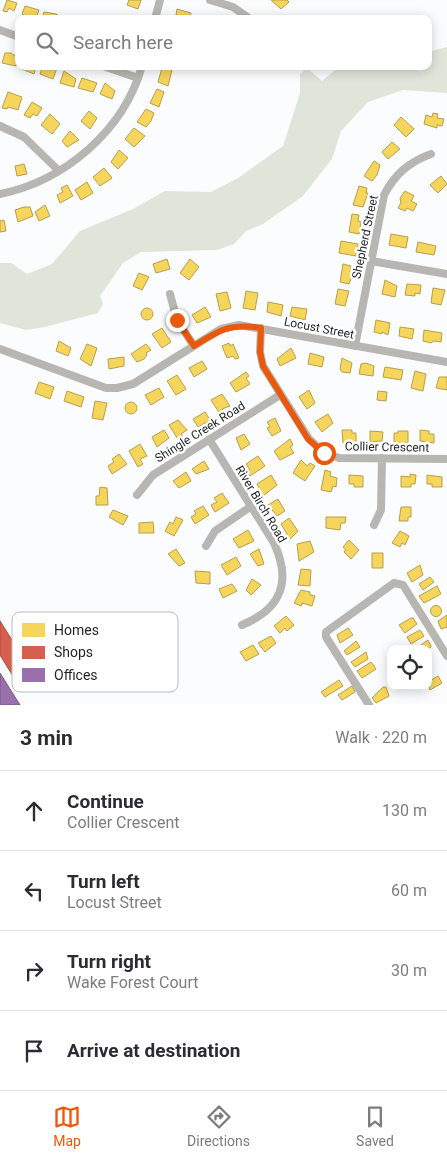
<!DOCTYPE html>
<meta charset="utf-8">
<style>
body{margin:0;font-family:Roboto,sans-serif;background:#f2f2f3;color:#2b2b33}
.controls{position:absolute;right:15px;bottom:15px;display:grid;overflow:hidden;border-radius:10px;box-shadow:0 2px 12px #0003}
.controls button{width:45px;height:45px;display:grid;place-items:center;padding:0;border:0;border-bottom:1px solid #e1e1e2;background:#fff;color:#2b2b33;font:25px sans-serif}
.stop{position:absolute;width:15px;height:15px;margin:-11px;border:4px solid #ea580c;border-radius:50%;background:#fff}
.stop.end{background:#ea580c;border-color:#fff;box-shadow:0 1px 5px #0008}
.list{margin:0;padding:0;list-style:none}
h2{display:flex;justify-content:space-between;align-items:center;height:65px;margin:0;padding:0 20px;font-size:21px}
h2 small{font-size:16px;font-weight:400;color:#7c7c81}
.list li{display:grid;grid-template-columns:32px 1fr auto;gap:15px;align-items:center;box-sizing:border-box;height:80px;padding:0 20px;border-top:1px solid #e1e1e2}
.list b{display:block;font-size:19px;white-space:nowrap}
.list p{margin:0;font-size:16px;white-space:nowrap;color:#7c7c81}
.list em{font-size:16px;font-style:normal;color:#7c7c81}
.icon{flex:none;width:28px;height:28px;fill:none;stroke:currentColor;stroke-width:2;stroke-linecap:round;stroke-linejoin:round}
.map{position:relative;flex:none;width:447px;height:705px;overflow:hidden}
.search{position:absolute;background:#fff;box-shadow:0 2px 12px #0003;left:15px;right:15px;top:15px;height:55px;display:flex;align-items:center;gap:12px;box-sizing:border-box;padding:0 18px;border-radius:10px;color:#7c7c81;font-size:19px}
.sheet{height:385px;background:#fff}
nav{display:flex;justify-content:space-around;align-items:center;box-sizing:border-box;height:70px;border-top:1px solid #e1e1e2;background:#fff;font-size:14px;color:#7c7c81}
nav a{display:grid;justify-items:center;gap:2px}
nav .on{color:#ea580c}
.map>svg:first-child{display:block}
.green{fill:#e0e5da}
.homes{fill:#f6d55c;stroke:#b69f4c}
.shops{fill:#d6604d;stroke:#9f4d41}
.offices{fill:#9970ab;stroke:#745883}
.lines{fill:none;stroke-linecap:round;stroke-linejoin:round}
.minor{stroke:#b7b6b2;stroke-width:8}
.route{stroke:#ea580c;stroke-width:6}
.labels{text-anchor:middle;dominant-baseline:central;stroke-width:5;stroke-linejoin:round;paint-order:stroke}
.street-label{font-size:12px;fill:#1f2125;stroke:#fff}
.key{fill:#fff;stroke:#bcbcbe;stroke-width:1}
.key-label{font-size:14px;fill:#1f2125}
</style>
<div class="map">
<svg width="447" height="705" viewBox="0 0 447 705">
<rect width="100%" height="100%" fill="#fbfcfd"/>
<path class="green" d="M447 47V93L403 90 368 102 341 131 332 159 303 196 263 224 246 231 234 244 217 250 141 252 123 263 100 296 103 304 98 313 45 327 26 330 0 323V263H11L27 274 52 264 80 231 133 209 165 191 211 192 238 178 283 146 300 93V74L307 68 322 81 340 66H428V52Z"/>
<path class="homes" d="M7 0 17 3 14 11 9 8 7 12 3 11Z
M129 0H141L138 9 127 5Z
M271 0H287L289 2 281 9Z
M25 6 39 10 36 19H30L22 14Z
M177 9 191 13 190 19H179L180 16 176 15Z
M44 12 56 14 59 16 58 19H42Z
M5 53H11L18 58 16 66 2 63Z
M23 66H36L34 74 22 69Z
M43 66 57 68 53 79 40 74Z
M162 68 172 70 168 86 158 82Z
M64 71 76 79 74 87 60 83Z
M82 78 97 83 93 92 78 88Z
M105 83 115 91 112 99 100 94Z
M157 89 164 92 159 107 150 103Z
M8 92 22 97 18 110 8 107 7 109 2 108Z
M32 102 42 108 37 116 33 114 30 118 24 115Z
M146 109 154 113 151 121 146 127 137 122Z
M89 111 97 118 90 129 81 121Z
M433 113 438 114 437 118 444 119 442 126 437 125V128L424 124 426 115 432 117Z
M50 114 60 124 52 134 41 125Z
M401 117 414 129 406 137 394 125Z
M134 128 145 136 134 147 125 139Z
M70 131 79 140 67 147 62 141Z
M392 142 400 149 388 159 382 152Z
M119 150 128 158 118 169 111 162Z
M374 161 380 165 377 175 372 181 364 176Z
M24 164 27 174 17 176 15 166Z
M104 168 112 178 100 186 93 177Z
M441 176 447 184 438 193 430 185Z
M87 182 93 193 81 200 75 190Z
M67 185 73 196 60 203 57 195 63 192 61 188Z
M359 186 367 188 366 193H368L363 207 353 205Z
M405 191 414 196 411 201 417 204 413 211 407 208 405 211 398 208 401 203 400 198Z
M45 205 50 216 39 221 35 212Z
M24 207H30L33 216 18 222 15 210Z
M352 214 359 215 358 221 361 222 359 234 349 232Z
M4 220 6 231 0 232V221Z
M391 234 408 237 406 248 389 245Z
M341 241 358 244 356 256 339 253Z
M418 242 436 246 434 255 416 252Z
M167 259 170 269 156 273 153 264Z
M190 259 199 267 189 280 180 273Z
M343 264 351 266 350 272 353 273 349 284 340 282Z
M139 273 149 277 142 290 133 286Z
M385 280 397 286 395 297 382 294Z
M407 284 421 285 420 294 415 293V296L405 295Z
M433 288 445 290 441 305 431 303Z
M338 289 349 291 345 306 335 304Z
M246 291 258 293 255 310 243 308Z
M227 292 231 308 220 311 216 294Z
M268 302 283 305 281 316 267 312Z
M205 307 211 317 197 323 192 315Z
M292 307 307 309 305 320 290 316Z
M141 314a6 6 0 1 1 12 0a6 6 0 1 1-12 0Z
M376 320 390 323 388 335 382 332V334L374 332Z
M400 327 414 329 412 339 399 336Z
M162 328 171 342 162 348 152 334Z
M424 330 442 333 441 342 434 341 431 343 423 341Z
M59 341 71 348 68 356 56 351Z
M229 343 230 346 233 344 239 358 235 359 233 356 227 358 222 346Z
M87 344 97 348 91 366 80 359Z
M146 344 151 350 146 353 147 355 144 359 137 362 131 354Z
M291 348 296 358 280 366 277 359Z
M310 353 324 357 322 367 308 364Z
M124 357V366L109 369 108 359Z
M342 358 352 363 350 373 342 372 340 369Z
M202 361 207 369 194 377 189 368Z
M366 363 374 366 373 376 359 374 361 364Z
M385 367 403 370 401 380 383 377Z
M415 371 426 374 423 391 411 388Z
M246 372 249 376 246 378 250 384 236 392 230 383Z
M177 375 186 389 176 395 167 381Z
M439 377H447V390L436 388Z
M39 382 54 387 50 399 35 393Z
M159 388 164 397 151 405 145 395Z
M309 390 315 403 307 409 299 397Z
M67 391 84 397 81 407 64 401Z
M378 391 387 392 386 401 377 400Z
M222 394 230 406 222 409 224 412 220 414 211 400Z
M95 401 107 403 103 420 92 418Z
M125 408a6 6 0 1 1 12 0a6 6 0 1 1-12 0Z
M205 412 210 420 198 427 193 419Z
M328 414 333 423 322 432 315 422Z
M275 418 281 431 272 436 267 428 270 427 267 422Z
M178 420 187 430 181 434 183 438 179 441 169 425Z
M164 430 169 438 157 447 152 437Z
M342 430H352V433H356V443H343Z
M420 430 429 431V434H434V443L420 441Z
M370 431 383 432 382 441 370 442Z
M398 431H408V443H394V433H398Z
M244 434 250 444 241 450 236 438Z
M290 439 293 445 290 447 294 453 280 460 274 451Z
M140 444 147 456 140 459 143 464 138 467 129 451Z
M119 454 127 464 112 474 108 466 114 462 112 459Z
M258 456 265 466 250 476 247 472 250 470 246 464Z
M301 460 307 466 310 463 315 466 305 481 293 473Z
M204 461 209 469 196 474 192 469Z
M325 470 331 472 330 476 337 478 336 487 333 486 331 492 321 490Z
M186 472 191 481 179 488 173 481Z
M410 474 416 475 415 484H411V487H401V476L410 477Z
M271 475 277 485 263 496 257 484Z
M349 475 363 476V487H354V484H349Z
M427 475 442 477V487H432V484H427Z
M100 487 107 488 108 505H96V496H99Z
M222 493 229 503 215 512 211 505 217 502 214 498Z
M278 499 285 511 277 516 268 505Z
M203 506 209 515 195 524 191 517 196 514 194 511Z
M401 507H411V517H408V521H399Z
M113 510 128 516 123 525 109 517Z
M176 517 183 520 174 536 165 531 170 522 173 524Z
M326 517H346L345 523H341L340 530 326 528Z
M289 518 298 531 290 539 281 524Z
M153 522 154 533H139V523Z
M248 530 254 541 239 548 233 539Z
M400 531 409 536 405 545 402 543 400 547 392 543Z
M349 540 359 550 351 559 344 552 346 550 343 547Z
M310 541 314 552 299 561 297 544Z
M176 549 185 563 179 566 168 554Z
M259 549 264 564 258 566 250 554Z
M372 553H383V568H372Z
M236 557 241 566 227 575 221 565Z
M420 565 423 575 412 582 407 573Z
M301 569 311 570 310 586 298 585Z
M195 571 210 572V584L196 583Z
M430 577 434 582 423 590 419 584Z
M252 579 261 585 251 595 246 590Z
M232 584 237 591 223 598 219 589Z
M437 586 441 594 424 603 419 596Z
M301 590 310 592V595L315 596 312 606 302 603 301 606 294 603Z
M430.5 611a5.5 5.5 0 1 1 11 0a5.5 5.5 0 1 1-11 0Z
M447 615V627L441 629 438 621Z
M286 616 294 625 287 631 285 628 280 633 274 626Z
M411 618H413L417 624 405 633 399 625Z
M348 628 353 635 340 643 337 635Z
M420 630 424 636 411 644 407 637Z
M271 636 276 643 265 652 258 643Z
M428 640 431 646 430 648 415 649Z
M356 641 360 647 347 655 344 651Z
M253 645 259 654 246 661 240 652Z
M366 652 368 659 355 667 351 662Z
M371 662 376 669 362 678 357 671Z
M438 676 442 683 430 690 428 682Z
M339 680 343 686 325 697 321 692Z
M352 686 355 692 342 700 338 695Z
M383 687H386L389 696 376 703 372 698Z"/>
<path class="shops" d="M0 621 32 672 16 681 0 655Z"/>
<path class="offices" d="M0 673 20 705H0Z"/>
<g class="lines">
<path class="minor" d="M210 0 233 7 250 19
M155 19 160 0
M0 30 19 37
M103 66 138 78
M0 126 24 137 58 170
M0 194C65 181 124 130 142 66
M371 261 447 274
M170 294 177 320 194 346
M261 328 260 352 263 366 309 439 324 453 339 458 447 459
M355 346 384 195C395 174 409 162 431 154
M0 349 106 388H117L133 384 221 329 239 325 447 362
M209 439 274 543C292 582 281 609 242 625
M137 495 153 475 280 395
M374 525 381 510 382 458
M206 546 215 531 250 507
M369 705 326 637V632L394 583 403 585 447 656"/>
</g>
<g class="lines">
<path class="route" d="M177 320 194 346C219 330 230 323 261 328L260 352 263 366 308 439 324 453"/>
</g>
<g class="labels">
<g class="street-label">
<text transform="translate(365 237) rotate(-78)">Shepherd Street</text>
<text transform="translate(319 328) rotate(11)">Locust Street</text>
<text transform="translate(200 432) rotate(-32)">Shingle Creek Road</text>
<text transform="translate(387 447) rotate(1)">Collier Crescent</text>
<text transform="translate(261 504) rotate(59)">River Birch Road</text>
</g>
</g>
<rect x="12" y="612" width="166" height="80" rx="8" class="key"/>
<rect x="22" y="623" width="23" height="14" fill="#f6d55c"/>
<rect x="22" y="646" width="23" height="13" fill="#d6604d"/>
<rect x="22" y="668" width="23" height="14" fill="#9970ab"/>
<g class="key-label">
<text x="54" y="635">Homes</text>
<text x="54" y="657">Shops</text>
<text x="54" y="680">Offices</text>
</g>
</svg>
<div class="controls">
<button><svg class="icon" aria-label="locate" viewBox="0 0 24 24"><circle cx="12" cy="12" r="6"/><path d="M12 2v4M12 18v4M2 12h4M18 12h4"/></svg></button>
</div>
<div class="stop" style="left:324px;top:453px"></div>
<div class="stop end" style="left:177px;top:320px"></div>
<div class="search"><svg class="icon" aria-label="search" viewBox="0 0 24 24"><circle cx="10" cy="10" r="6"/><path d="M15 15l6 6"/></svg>Search here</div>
</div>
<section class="sheet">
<h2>3 min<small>Walk · 220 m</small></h2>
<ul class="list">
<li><svg class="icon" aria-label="ahead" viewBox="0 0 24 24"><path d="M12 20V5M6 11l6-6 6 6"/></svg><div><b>Continue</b><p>Collier Crescent</p></div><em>130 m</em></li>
<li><svg class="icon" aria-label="left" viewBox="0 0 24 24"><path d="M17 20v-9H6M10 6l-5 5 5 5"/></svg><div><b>Turn left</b><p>Locust Street</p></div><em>60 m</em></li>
<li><svg class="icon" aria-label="right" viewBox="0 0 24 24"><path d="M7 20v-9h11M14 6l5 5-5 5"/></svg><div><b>Turn right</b><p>Wake Forest Court</p></div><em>30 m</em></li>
<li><svg class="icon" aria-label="arrive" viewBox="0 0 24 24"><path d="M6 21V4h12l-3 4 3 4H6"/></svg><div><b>Arrive at destination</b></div></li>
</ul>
</section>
<nav>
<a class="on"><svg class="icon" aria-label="map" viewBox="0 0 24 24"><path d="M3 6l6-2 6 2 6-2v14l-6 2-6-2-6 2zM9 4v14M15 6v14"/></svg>Map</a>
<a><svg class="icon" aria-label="directions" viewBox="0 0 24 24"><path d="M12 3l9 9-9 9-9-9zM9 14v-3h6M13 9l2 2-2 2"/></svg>Directions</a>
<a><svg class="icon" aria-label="saved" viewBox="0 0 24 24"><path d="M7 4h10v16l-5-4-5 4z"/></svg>Saved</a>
</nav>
